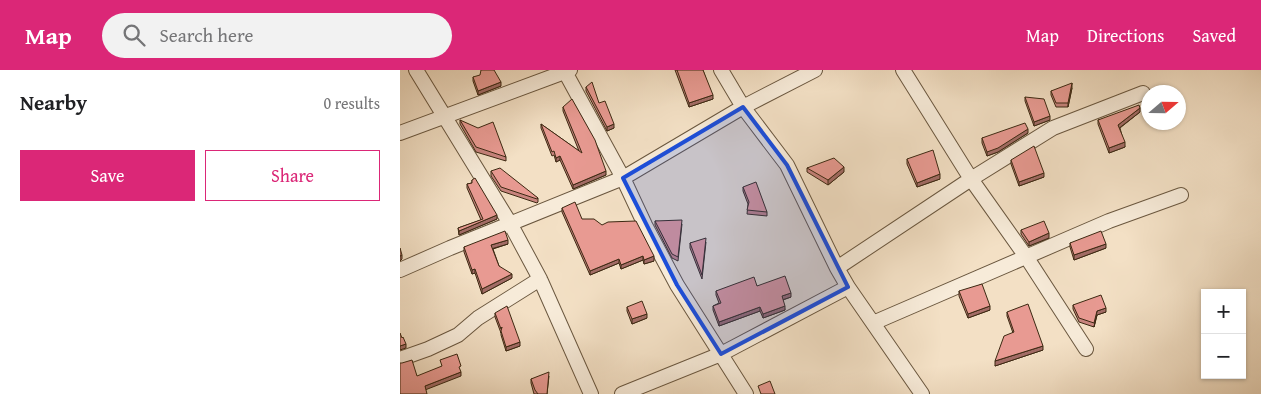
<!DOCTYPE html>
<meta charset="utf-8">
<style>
body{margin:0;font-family:"Gentium Book Plus",serif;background:#f2f2f2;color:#202124}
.controls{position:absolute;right:15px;bottom:15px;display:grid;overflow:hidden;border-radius:0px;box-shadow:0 1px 4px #0004}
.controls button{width:45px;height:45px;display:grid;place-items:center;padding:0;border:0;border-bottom:1px solid #e0e0e0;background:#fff;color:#202124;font:25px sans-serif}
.compass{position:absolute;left:741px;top:15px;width:45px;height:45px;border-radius:50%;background:#fff;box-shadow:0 1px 4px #0004;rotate:70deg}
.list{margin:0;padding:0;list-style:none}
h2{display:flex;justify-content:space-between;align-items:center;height:65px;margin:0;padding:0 20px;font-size:21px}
h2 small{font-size:16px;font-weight:400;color:#757577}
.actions{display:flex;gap:10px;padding:15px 20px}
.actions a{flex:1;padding:11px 0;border:1px solid #db2777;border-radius:0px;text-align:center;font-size:18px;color:#db2777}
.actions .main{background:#db2777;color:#fff}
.icon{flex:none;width:28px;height:28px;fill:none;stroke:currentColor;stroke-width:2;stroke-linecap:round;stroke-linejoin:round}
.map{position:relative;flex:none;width:861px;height:324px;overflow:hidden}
header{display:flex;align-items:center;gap:30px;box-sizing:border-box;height:70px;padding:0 25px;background:#db2777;color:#fff}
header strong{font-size:24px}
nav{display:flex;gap:28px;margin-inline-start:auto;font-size:18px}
.search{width:350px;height:45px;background:#f2f2f2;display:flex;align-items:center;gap:12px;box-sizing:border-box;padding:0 18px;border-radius:28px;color:#757577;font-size:19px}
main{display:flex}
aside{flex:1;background:#fff}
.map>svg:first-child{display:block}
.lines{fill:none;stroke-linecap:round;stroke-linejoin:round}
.street-casing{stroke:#6a573f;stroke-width:16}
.street{stroke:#f7ebd9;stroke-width:14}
.wall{fill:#c8847e;stroke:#3c2912}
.shaded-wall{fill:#a26c66;stroke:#3c2912}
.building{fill:#e89a92;stroke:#3c2912}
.marked{fill:#1d4ed8;fill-opacity:0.2;stroke:#1d4ed8;stroke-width:4;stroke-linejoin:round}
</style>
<header>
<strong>Map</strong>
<div class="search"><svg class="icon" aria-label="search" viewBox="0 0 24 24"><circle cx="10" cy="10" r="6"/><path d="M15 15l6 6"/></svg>Search here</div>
<nav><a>Map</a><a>Directions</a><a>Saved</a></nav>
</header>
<main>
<aside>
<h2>Nearby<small>0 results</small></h2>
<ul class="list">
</ul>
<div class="actions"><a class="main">Save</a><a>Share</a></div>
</aside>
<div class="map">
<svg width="861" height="324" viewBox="0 0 861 324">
<rect width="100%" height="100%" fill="#f3e0c5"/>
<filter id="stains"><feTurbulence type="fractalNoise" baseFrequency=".004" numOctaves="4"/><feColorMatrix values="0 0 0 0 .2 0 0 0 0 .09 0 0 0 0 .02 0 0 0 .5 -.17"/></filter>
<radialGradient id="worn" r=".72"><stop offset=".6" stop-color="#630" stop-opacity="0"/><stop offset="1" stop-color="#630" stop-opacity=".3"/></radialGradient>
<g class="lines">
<defs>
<path id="street" d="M16 0 111 155 140 209 191 324
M164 0 223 108 245 155 277 215 346 324
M321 0 343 37 387 95 437 198 448 217 522 324
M503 0 571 109 627 188 686 279
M0 63 170 0
M437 198 571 109 653 58 743 23
M0 200 50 178 223 108 343 37 415 0
M473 253 709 151 781 125
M0 289 28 279 58 265 78 248 140 209
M222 324 321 284 448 217"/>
</defs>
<use href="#street" class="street-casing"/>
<use href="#street" class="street"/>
</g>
<path class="wall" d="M275 0H303L313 29 289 37Z
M73 7 101 16 78 25 73 11Z
M186 17 199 33 214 58 207 61 186 21Z
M672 18 668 37H656L651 25V21Z
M625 27 650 50 634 56 625 31Z
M163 37 206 105 173 119 160 90 156 92 154 85 152 86 141 58V54L179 81 163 41Z
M740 42 720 58 725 77 709 83 698 54V50Z
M60 50 106 87V91L76 82 60 54Z
M628 63 598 82 587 86 582 73V68Z
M507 89 540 109 517 117 507 94Z
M611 90 644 107 619 116 611 94Z
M407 98 444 102 428 115 407 102Z
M91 101 138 128V132L137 133 101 121 91 106Z
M72 110 97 149 59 165 58 158 81 150 67 118V114L72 113Z
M343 117 367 142V146L347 144 348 134 343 121Z
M162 138 254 191 244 194 243 190 221 199 219 193 190 205 162 142Z
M255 151 282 154 278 191 272 188 255 155Z
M621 160 649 168 629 176 621 164Z
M306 172 302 209 290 178V173Z
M670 173 706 178 674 190 670 177Z
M108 174 93 179 99 196 112 208 82 224 75 203 72 204 64 182V177Z
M357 216 391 227 383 230 385 240 363 248 360 241 319 256 313 240V236L319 233 316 225V221Z
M559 221 590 240 568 248 559 226Z
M673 235 706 242 697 245 694 257 679 252 673 239Z
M227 237 247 248 232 254 227 241Z
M607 242 643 280 595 296 613 263 607 246Z
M95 243 120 276 106 281 101 265V262V263L95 247Z
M149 306 147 324H134L131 313V309Z"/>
<path class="shaded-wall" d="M101 12V16L78 25V21Z
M672 13V18L668 37V33Z
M313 25V29L289 37V33Z
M740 38V42L718 59V55Z
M650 46V50L634 56V52Z
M214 54V58L207 61V57Z
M628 59V63L598 82 587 86V82Z
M725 72V77L709 83V78Z
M160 86V90L156 92V88Z
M444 97V102L428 115V110Z
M206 101V105L173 119V115Z
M644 103V107L619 116V112Z
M540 104V109L517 117V113Z
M97 145V149L59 165V161Z
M649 163V168L629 176V172Z
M108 170V174L91 179V175Z
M706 174V178L674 190V185Z
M2 185V189L0 191V186Z
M243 186V190L221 199V195Z
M254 186V191L244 194V190Z
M219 189V193L190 205V201Z
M75 199V203L72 204V200Z
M112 204V208L82 224V219Z
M391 223V227L382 230V226Z
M385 236V240L363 248V244Z
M590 236V240L568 248V244Z
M360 237V241L319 256V252Z
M706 238V242L697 245 694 257 697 241Z
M247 244V248L232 254V249Z
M120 272V276L106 281V277Z
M6 274V278L0 280V276Z
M643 276V280L595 296V291Z
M61 302V306L25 320V316Z"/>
<path class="building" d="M81 0H94L101 12 78 21 73 7 80 5Z
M277 0H303L313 25 289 33Z
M192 12 199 33 205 31 214 54 207 57 186 17Z
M672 13 668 33H656L651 21Z
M625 27 644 29 650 46 634 52Z
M172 29 195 70 206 101 173 115 160 86 156 88 154 81 152 82 141 54 182 83 163 37Z
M739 35 740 38 718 55 725 72 709 78 698 50Z
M60 50 78 58 93 52 106 87 76 77Z
M625 53 628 59 598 78 587 82 582 68Z
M634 76 644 103 619 112 611 90Z
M533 80 540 104 517 113 507 89Z
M434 88 444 97 428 110 407 98Z
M100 98 138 128 137 129 101 117 91 101Z
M75 108 97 145 59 161 58 158 83 149 67 114 72 113V110Z
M356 112 367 142 347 140 349 132 343 117Z
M175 132 182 149H194L202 155 208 152 236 151 254 186 244 190 243 186 221 195 219 189 190 201 162 138Z
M282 150 278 187 272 184 255 151Z
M644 151 649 163 629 172 621 160Z
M105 161 108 170 91 175 99 196 112 204 82 219 75 199 72 200 64 177Z
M701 161 706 174 674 185 670 173Z
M306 168 302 205 290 173Z
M0 178 2 185 0 186Z
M385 206 391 223 382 226 385 236 363 244 360 237 319 252 313 236 321 233 316 221 354 207 357 216Z
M582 214 590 236 568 244 559 221Z
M701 225 706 238 697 241 694 253 679 248 673 235Z
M242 231 247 244 232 249 227 237Z
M628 234 643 276 595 291 604 266 614 262 607 242Z
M107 236 120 272 106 277 101 261 102 257 101 259 95 243Z
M0 263 2 268 3 267 6 274 0 276Z
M57 284 61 296 59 297 61 302 25 316 27 324H0V293H2L12 290 17 306 42 296 40 290Z
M149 302 147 324H138L135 320 131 309Z
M370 311 375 324H361L358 316Z"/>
<path class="marked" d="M343 37 387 95 448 217 321 284 277 215 223 108Z"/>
<rect width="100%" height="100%" filter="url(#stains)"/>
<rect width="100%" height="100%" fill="url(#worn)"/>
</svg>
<div class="controls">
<button>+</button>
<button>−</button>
</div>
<svg class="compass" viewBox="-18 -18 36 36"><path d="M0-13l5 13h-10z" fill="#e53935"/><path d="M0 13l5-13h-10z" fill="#757577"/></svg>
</div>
</main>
